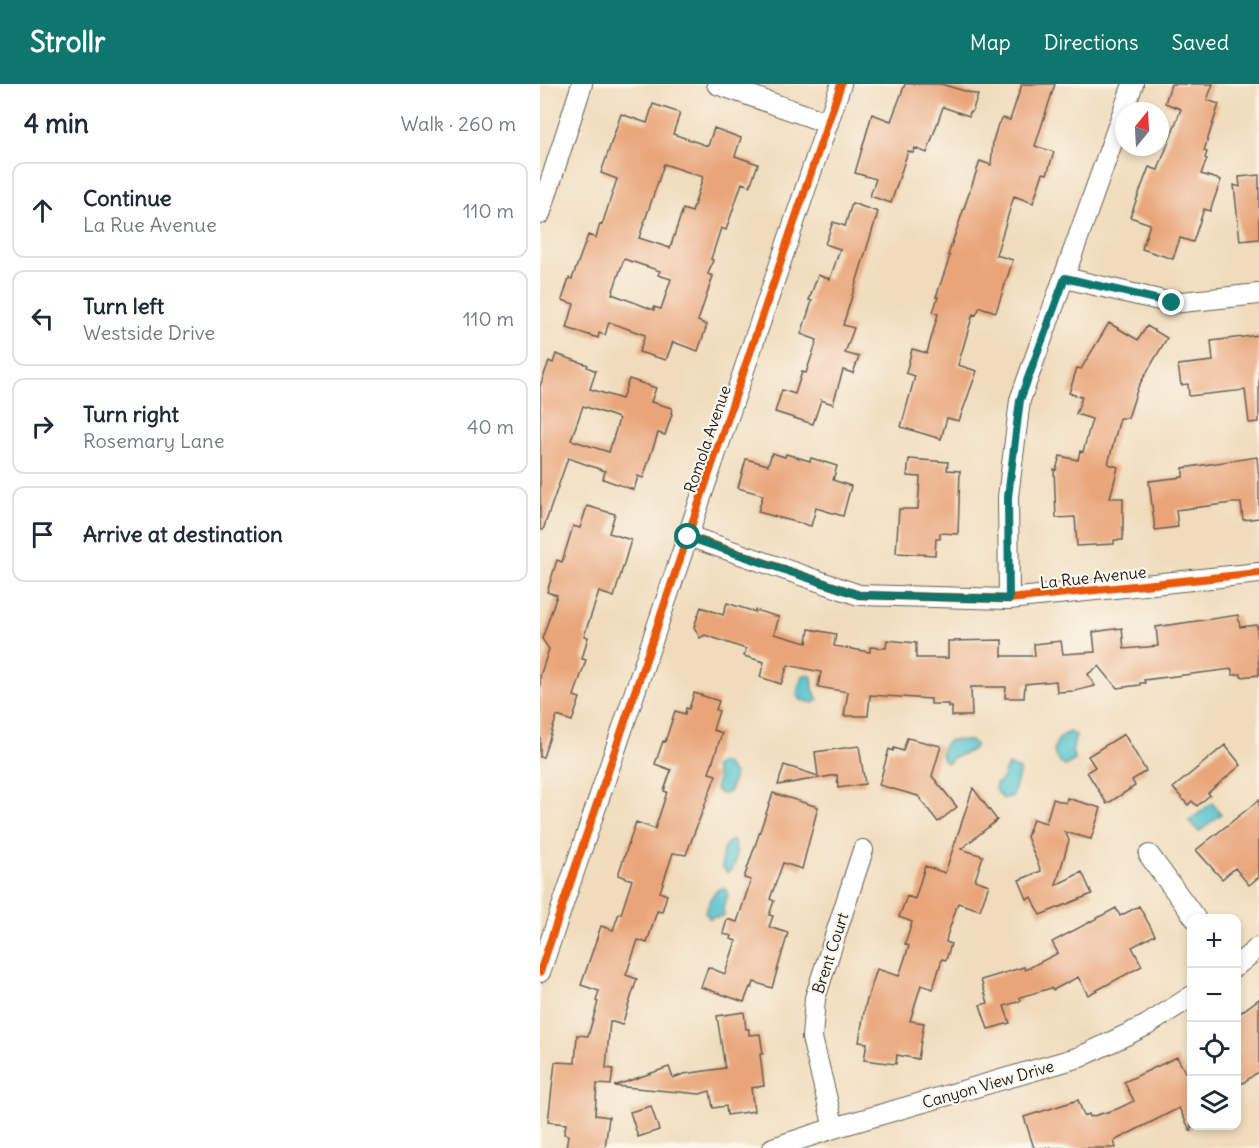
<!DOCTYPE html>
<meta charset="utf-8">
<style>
body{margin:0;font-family:Delius,sans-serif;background:#f6f6f7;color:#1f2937}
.controls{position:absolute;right:18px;bottom:18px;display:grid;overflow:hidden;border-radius:12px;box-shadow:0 3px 9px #0003}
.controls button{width:54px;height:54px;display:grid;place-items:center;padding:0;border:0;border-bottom:2px solid #e0e1e3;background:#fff;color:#1f2937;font:30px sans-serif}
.compass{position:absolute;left:575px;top:18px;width:54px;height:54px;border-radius:50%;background:#fff;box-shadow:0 3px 9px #0003;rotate:18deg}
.stop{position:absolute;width:18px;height:18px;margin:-14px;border:4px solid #0f766e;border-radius:50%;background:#fff}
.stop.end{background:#0f766e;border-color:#fff;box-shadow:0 2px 6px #0008}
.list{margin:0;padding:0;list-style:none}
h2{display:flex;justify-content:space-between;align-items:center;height:78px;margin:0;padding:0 24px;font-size:26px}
h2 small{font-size:20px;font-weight:400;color:#747a83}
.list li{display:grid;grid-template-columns:39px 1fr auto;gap:18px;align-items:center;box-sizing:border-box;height:96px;margin:0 12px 12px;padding:0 12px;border:2px solid #e0e1e3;border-radius:12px}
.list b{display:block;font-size:22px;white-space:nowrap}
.list p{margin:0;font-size:20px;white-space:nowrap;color:#747a83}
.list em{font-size:20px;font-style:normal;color:#747a83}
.icon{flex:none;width:33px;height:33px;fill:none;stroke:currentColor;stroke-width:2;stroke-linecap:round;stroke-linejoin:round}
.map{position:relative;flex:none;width:719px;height:1064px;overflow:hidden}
header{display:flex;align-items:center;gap:36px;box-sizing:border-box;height:84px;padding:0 30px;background:#0f766e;color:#fff}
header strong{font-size:28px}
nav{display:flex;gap:33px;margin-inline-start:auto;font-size:21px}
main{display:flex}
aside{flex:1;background:#fff}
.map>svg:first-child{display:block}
.water{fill:#57c4cd;stroke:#3a7074;stroke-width:1.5}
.building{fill:#e9a579;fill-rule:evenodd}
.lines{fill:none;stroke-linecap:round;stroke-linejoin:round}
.minor-casing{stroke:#665f54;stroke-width:22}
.minor{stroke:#fff;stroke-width:20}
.cycleway-casing{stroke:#fbf7ec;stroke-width:11}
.cycleway{stroke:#e8590c;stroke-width:8}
.route{stroke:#0f766e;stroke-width:8}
.labels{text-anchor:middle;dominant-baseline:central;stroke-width:4.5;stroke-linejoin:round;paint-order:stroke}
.street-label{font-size:16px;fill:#1c1c1c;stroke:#fbf7ec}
</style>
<header>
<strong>Strollr</strong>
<nav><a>Map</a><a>Directions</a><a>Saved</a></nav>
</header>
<main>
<aside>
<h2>4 min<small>Walk · 260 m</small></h2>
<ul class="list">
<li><svg class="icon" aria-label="ahead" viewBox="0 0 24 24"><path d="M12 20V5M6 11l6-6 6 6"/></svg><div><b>Continue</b><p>La Rue Avenue</p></div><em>110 m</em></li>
<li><svg class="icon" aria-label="left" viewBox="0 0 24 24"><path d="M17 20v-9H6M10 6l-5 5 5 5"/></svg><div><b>Turn left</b><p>Westside Drive</p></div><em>110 m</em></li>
<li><svg class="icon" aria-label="right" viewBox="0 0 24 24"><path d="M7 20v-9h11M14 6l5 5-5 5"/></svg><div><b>Turn right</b><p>Rosemary Lane</p></div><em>40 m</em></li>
<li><svg class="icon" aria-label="arrive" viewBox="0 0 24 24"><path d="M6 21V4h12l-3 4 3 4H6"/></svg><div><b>Arrive at destination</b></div></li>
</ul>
</aside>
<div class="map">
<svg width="719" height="1064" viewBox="0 0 719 1064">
<rect width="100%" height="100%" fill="#fbf7ec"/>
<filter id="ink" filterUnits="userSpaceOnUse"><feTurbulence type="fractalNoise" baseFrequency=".0167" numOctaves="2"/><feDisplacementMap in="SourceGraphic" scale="12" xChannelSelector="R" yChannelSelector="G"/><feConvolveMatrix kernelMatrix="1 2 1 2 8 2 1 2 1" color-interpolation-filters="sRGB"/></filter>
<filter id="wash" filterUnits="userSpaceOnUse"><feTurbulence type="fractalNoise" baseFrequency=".008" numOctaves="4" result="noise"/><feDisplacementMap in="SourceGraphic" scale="24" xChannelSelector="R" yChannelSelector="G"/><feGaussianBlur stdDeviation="1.35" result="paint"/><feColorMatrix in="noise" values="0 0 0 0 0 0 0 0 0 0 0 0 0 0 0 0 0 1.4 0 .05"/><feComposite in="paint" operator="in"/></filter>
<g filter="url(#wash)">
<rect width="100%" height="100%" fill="#f0dcbc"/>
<path class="water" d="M264 591H269L272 593 273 605 278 616 274 619 261 616 257 611 259 600Z
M529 648 536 651 532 668 535 676 525 682C508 671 512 657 529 648Z
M411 656 430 657 435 660V663L426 669 413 673 410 678 406 679C398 673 401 660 411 656Z
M179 679H184L194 690 190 707 184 710 179 709 175 704 178 695 174 684Z
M468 681 480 686 473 712 463 715 455 705 456 700 461 697Z
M672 719 681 730 659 748 649 737Z
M193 756C198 767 198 779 189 788H186L182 783C182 772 181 760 193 756Z
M185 804 188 811 183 824 184 832 169 834 165 828 173 811 179 805Z"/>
<g id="blocks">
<path class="building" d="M365 0H401L438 11 432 28H430L429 32 403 23 387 69 375 64 373 69 368 67 351 119 330 112 336 95 315 89 332 30 351 37Z
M482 0H515L495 62 514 68 507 90 503 89 493 119 474 112 456 171 473 176 456 228 440 223 436 231 433 230 418 281 437 287 419 337 407 334 401 355 361 343 375 292 366 289 372 265 387 269 398 230 393 228 398 213H396L410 172 408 171 440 77 451 81 453 57 458 40 463 34 470 36Z
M631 0H673L667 16 679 20 664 67 667 68 665 74 667 75 661 90 681 96 670 127 664 125 653 158 640 154 633 175 602 165 610 140 590 133 609 83 618 86 641 25 625 19Z
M113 20 140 29 133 50 168 62 174 44 201 54 195 72 218 80 210 102 202 99 186 146 181 144 171 175 173 176 168 190 173 192 158 237 167 241 158 267 133 258 126 276 99 268 105 251 69 238 65 251 59 249 58 254 27 244 34 220 22 216 29 194 32 195 48 151 56 154 60 140 62 141 77 95 61 89 81 30 107 39ZM124 80 163 93 152 128 143 125 130 164 99 154ZM84 175 120 187 118 191 131 195 121 225 114 223V226L72 210Z
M719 91V155L700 157 694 101 700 103 699 93Z
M312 119 338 128 303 241 314 244 305 269 319 273 313 289 303 286 293 320 281 316 273 340 235 328 242 306 255 310 262 288 266 289 277 256 261 250 272 217 269 216 278 191 290 195 300 165 285 160 293 138 305 142Z
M569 239 598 256 607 242 627 254 598 303 588 334H580L568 380 578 383 570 414H583V456H574V460L537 462 535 433 516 434 514 385 516 386 520 372 538 376 540 367 543 368 552 335 536 330 542 313 529 309 537 284 541 285Z
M719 251V338L709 339 705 306 649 312 648 300 641 301 638 281 673 277 671 257Z
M16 270 48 281 47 283 56 287 50 305 82 315 89 295 116 304 111 318 132 324 131 329 132 330 125 351 118 349 103 394 98 392 94 406 63 395 65 387 28 374 3 446 0 445V302L9 277 13 279ZM43 322 76 333 79 335 69 368 31 356Z
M232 369 245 373 246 370 270 377 271 374 297 382 293 396 311 402 303 432 276 424 271 442 218 428 223 411 198 404 206 375 228 381Z
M717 373 719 395V434L703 436 701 419H693L636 426 638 443 615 446 609 397 643 393V384Z
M369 375 408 378 407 386 420 387 418 450 400 449V455H396L395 471 356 469 359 425H378L380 393 367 392Z
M47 422 75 430 69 449 91 456 74 513 59 508 44 552 48 553 42 575 46 576 34 612 40 614 32 637 17 632 3 673H0V592L9 565 2 555 17 511 7 508 17 476 22 478 33 442 40 444Z
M187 519 215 528V526L239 533 234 550 267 559 269 545 296 550 294 562 330 568V563L346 564 347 556 376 559V574H408V557L462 556V572H495L494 560 521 557 523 570 555 568 553 548 582 544 584 565 618 562 616 543 698 531 700 543 717 541 719 591 701 593V590L692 591V585L604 596 605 599H600V601L577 604 559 582 548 590 555 602 535 607 517 608 516 597 485 600 484 614H465L466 603H431L432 632H412V623H408V620H391V615L330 611 328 632H304L308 608 278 603 281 588 248 581 241 600 220 593 224 578 204 572 206 565 165 551 160 554 154 543 161 523 183 531Z
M154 609 179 617 176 626 179 627 173 646 182 649 169 689 176 691 146 771 133 769 120 808 127 811 122 828 117 827 107 859 98 856 86 891 97 895 82 941 70 937 66 984 73 985 71 1001 57 1000 55 1031 69 1033 65 1064H26L28 1051 24 1050 26 1040 8 1038 15 978 35 979 37 951 48 952 58 918 56 917 59 907 41 901 61 842 73 846 79 829 81 830 92 796 78 791 96 738 115 745 127 708 124 707 131 686 115 680 123 657 125 658 135 627 145 630 146 624 149 625Z
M584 650 606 687 592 696 595 702 567 720 547 688 555 683 548 672Z
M367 654 401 662 392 692 417 723 398 738 378 712 339 701 349 665 353 667 354 664 363 667Z
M685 661 701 681 668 709 670 711 657 722 652 717 648 721 633 704Z
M319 662 325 700 298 704 297 691 238 701 244 681 278 692 275 668Z
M433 704 457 736 421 765 443 772 435 796 449 801 440 826 418 819 407 852 406 858 411 860 406 876 402 875 393 905 381 901 370 937 384 939 378 975 357 971 356 980 324 976 327 959 319 958 325 922 337 885 359 892 369 862 365 860 372 838 359 833 367 812 375 815 385 782 405 789Z
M233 709 278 723 262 785 243 779 230 815 234 817 229 831 233 832 229 843 248 849 232 904 214 898 212 904 210 903 204 918 161 903 168 883 185 890 196 857 191 855 192 852 183 850 187 835 197 838 211 796 204 794Z
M527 714 561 724 551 755 525 748 529 756 516 801 542 788 552 810 500 831 492 813 487 815 479 796 501 787 487 753 493 735 506 739 513 715 526 719Z
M719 716V793L709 801 695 784 682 795 656 766Z
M599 822 615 851 592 863 602 882 548 911 538 893 513 906 511 904 480 913 481 917 464 922 470 939 448 945 440 921 448 919 441 896 484 883 485 886 518 869 512 858 576 824 580 832Z
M719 915V987L696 1004V932Z
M204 928 206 945H209V951L220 950 223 970H220L224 1002 211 1004 214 1027 187 1031 186 1022 173 1024 170 1007 160 1010 74 1002 129 983 133 994 144 990 185 984 177 932Z
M637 973 645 988 651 985V1048L639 1024 574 1057 576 1064H494L484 1033 538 1016 544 1032 549 1030 550 1033 577 1025 594 1017 584 998Z
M111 1022 119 1046 98 1053 90 1028Z"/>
</g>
</g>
<g filter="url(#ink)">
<use href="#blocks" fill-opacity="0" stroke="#665f54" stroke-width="1.5"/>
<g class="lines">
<defs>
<path id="minor" d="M177 0 288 39
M0 130 42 0
M525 194 632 219 719 210
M148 452 319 511 469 515 719 489
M469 515 468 413 480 316 593 0
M609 771 655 834
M696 882 719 863
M0 888 301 0
M294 1044 272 954 275 914 323 766
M233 1064 294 1044 540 973 607 941 652 912"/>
</defs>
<use href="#minor" class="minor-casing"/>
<use href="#minor" class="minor"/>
<defs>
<path id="cycleway" d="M148 452 319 511 469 515 719 489
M0 888 301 0"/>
</defs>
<use href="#cycleway" class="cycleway-casing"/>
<use href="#cycleway" class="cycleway"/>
</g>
</g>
<g class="lines" filter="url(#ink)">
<path class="route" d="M148 453 319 511 469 515 468 413 480 316 525 194 632 219"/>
</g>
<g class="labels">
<g class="street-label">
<text transform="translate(167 355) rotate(-71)">Romola Avenue</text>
<text transform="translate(553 493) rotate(-6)">La Rue Avenue</text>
<text transform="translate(290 869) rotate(-72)">Brent Court</text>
<text transform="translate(448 1000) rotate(-16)">Canyon View Drive</text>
</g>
</g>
</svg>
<div class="controls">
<button>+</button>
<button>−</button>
<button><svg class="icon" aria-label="locate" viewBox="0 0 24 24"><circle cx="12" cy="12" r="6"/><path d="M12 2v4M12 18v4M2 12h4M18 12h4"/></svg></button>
<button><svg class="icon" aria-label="layers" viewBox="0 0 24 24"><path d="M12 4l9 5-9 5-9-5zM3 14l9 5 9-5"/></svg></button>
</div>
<svg class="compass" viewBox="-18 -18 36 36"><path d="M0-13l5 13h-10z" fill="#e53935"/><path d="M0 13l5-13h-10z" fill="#747a83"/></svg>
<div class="stop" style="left:148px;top:453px"></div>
<div class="stop end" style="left:632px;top:219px"></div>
</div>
</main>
